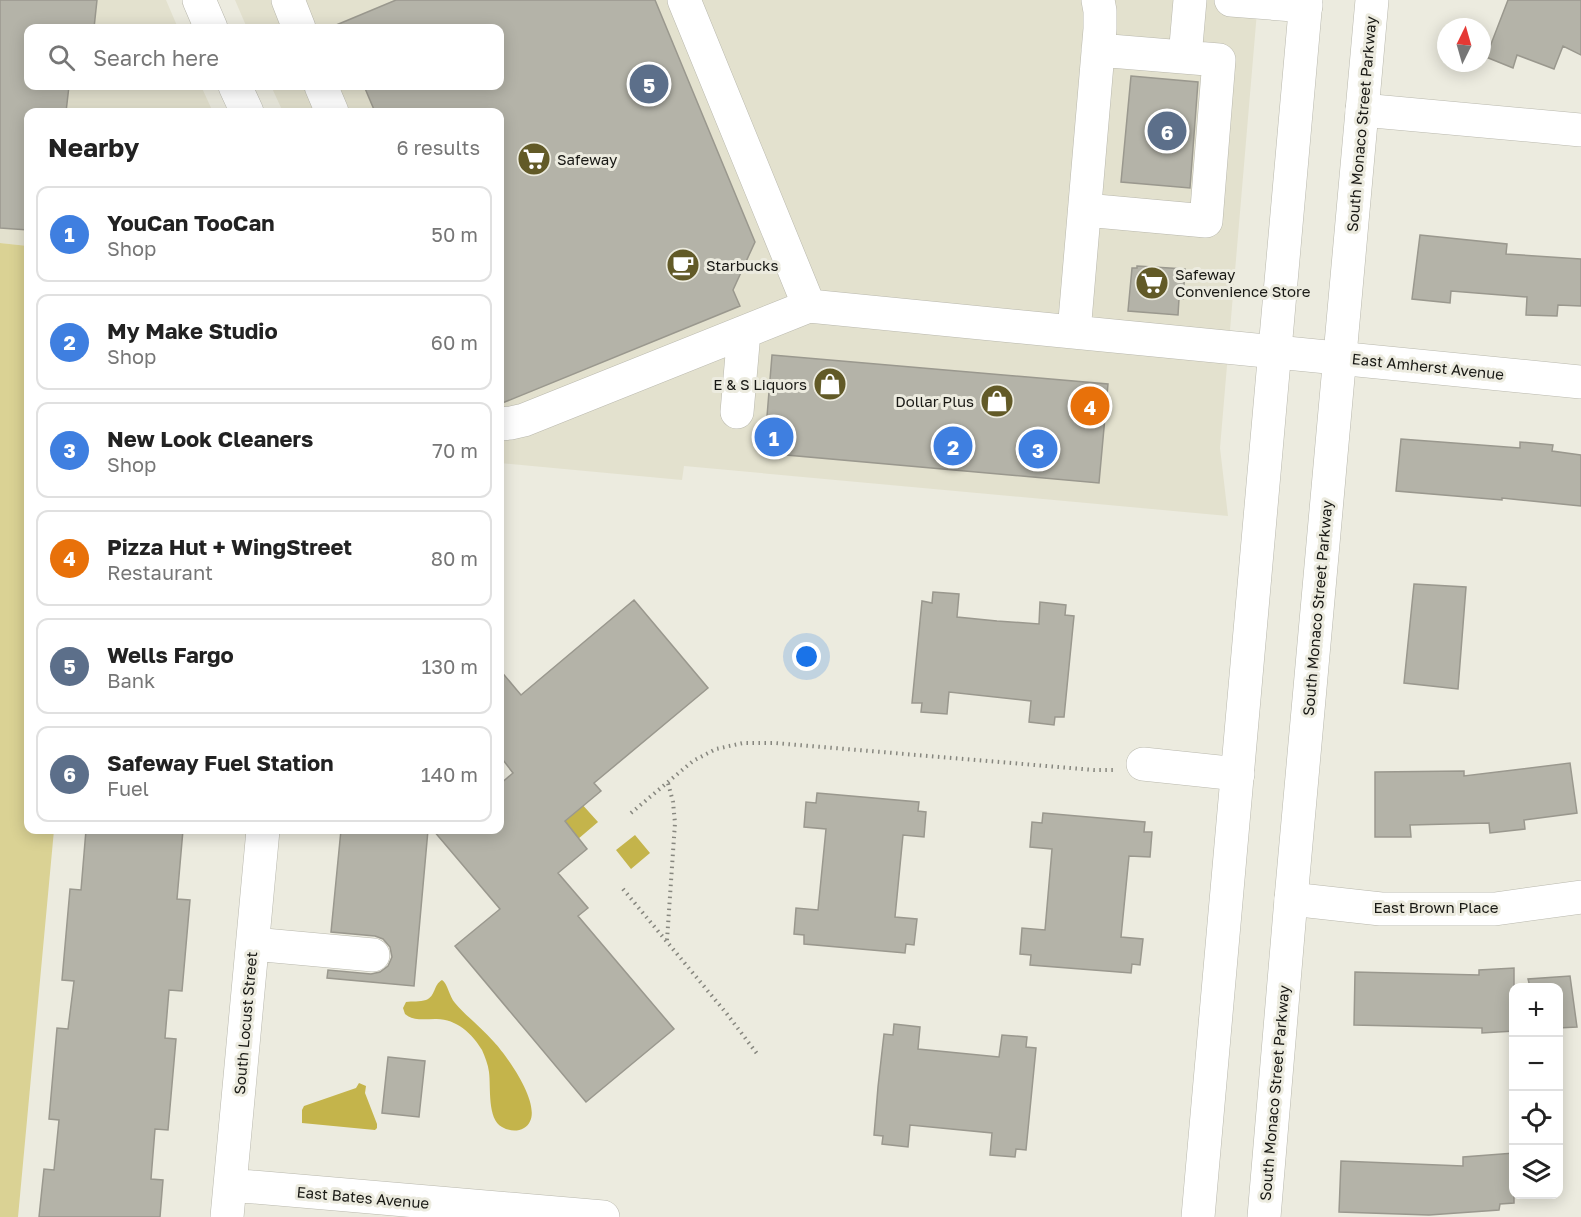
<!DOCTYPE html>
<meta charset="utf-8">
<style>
body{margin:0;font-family:"Golos Text",sans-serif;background:#f2f2f2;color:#222}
.controls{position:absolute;right:18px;bottom:18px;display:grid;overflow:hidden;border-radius:12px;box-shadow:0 3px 15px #0003}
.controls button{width:54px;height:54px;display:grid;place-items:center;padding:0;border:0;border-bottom:2px solid #e0e0e0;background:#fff;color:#222;font:30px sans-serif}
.compass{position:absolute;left:1437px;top:18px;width:54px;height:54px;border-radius:50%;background:#fff;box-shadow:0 3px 15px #0003;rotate:5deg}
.you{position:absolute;left:807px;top:657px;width:21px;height:21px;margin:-15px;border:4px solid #fff;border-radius:50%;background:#1a73e8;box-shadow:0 0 0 9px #1a73e833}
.badge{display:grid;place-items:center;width:39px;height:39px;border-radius:50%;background:#625a27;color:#fff;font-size:20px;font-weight:700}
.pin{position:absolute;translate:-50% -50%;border:3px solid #fff;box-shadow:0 2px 6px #0006}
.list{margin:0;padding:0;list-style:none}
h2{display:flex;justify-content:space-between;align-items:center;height:78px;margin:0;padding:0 24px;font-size:26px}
h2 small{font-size:20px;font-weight:400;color:#767676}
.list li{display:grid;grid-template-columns:39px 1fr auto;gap:18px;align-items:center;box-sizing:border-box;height:96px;margin:0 12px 12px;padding:0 12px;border:2px solid #e0e0e0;border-radius:12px}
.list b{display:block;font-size:22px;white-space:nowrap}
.list p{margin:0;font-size:20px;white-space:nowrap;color:#767676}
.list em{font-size:20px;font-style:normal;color:#767676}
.icon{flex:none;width:33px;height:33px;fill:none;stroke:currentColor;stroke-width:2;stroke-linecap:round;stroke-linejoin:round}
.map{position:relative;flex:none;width:1581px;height:1217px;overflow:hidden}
.search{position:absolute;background:#fff;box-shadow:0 3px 15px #0003;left:24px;top:24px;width:480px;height:66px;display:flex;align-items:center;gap:15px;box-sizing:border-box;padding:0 21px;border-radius:12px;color:#767676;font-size:22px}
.panel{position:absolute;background:#fff;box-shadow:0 3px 15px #0003;left:24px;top:108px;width:480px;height:726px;border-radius:12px}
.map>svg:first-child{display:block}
.built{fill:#e3e1ce}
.green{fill:#dad294}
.water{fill:#c4b44b}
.building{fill:#b4b3a8;stroke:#9a988e;stroke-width:1.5}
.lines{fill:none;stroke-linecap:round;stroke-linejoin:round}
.minor-casing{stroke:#b9b8ad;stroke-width:34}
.major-casing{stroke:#b9b8ad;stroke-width:34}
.path{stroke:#87877f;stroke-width:4;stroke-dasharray:1.5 4.5;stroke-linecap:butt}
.minor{stroke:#fff;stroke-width:33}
.major{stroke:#fff;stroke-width:33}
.labels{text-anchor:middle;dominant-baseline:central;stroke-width:6;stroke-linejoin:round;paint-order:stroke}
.street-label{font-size:15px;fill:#191915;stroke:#ecebdf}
.poi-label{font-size:15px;fill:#191915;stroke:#ecebdf;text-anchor:start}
</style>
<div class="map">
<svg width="1581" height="1217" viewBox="0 0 1581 1217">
<rect width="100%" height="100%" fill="#ecebdf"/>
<path class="built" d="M0 0H166L178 28H28V86H201L213 112H28V246L0 243Z
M235 0H1258L1220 448 1228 516 684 466 682 480 500 463V112H283L271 86H500V28H247Z"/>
<path class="green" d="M0 243 28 246V830H54L18 1217H0Z"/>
<path class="water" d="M580 802 598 822 544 868 532 821Z
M635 835 650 853 631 869 616 850Z
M442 980C448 984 449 996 455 1003 467 1017 482 1028 494 1042 507 1056 549 1113 524 1128 517 1132 509 1131 502 1127 487 1119 491 1087 489 1072 488 1064 485 1057 482 1050 472 1033 455 1018 435 1019 424 1019 413 1021 405 1014L403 1008 406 1002C412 1001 420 1002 426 1000 436 996 433 985 442 980Z
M359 1083 366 1086 365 1093 377 1124V1128L375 1130 302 1123V1110L304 1106 356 1088Z"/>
<path class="building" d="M0 0H97L94 28H28V86H69L66 112H28V230L0 228Z
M396 0H655L755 242 733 290 740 306 500 404V112H375L364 86H500V28H329Z
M1508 0H1581V55L1563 46 1554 69 1517 55 1513 68 1486 57Z
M1131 76 1198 82 1190 188 1121 182Z
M1420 235 1507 244 1506 254 1581 259V306L1558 305 1557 316 1526 315 1527 297 1451 291 1450 303 1412 299Z
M1137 266 1185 269 1183 299H1179L1178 315 1128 311 1132 268H1137Z
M772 355 1108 384 1099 483 764 453Z
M1401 439 1520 448V442L1553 445 1552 451 1581 455V506L1502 498V500L1396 491Z
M1414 584 1466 587 1458 689 1404 683Z
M933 592 959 594 957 617 997 621 1039 624 1040 602 1066 605 1065 615 1074 616 1064 717H1055L1054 725 1029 722 1031 701 949 692 947 714 921 712 922 703H912L922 601 932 603Z
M634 600 708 688 594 783 601 791 565 821 587 849 558 873 588 908 578 916 674 1029 586 1102 455 946 500 909 433 830H500V784L513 773 500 756V670L521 695Z
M1570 763 1577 813 1524 820 1525 829 1490 833 1489 823 1410 825 1411 837H1375V772L1464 771V776Z
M817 793 919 802 918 811 926 812 924 837 903 835 895 917 917 919 914 945 906 944 905 953 804 944V935L794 934 796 908 818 910 826 829 804 827 806 802 816 803Z
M1043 813 1145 822 1144 832H1152L1150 857 1129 856 1121 937 1143 939 1140 965 1132 964 1131 973 1030 965 1031 955 1020 954 1022 928 1045 930 1052 849 1030 847 1032 822 1042 823Z
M86 830H183L177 899 190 900 182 991 169 990 165 1038 176 1039 168 1130 155 1129 151 1179 163 1180 160 1217H39L44 1169 54 1170 59 1120 49 1119 57 1028 68 1029 74 981 62 980 70 889 81 890Z
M341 830H428L414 986 327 978 328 970 371 974 380 972 388 966 392 957 390 947 383 939 375 936 331 932Z
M1514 968V1031L1482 1033V1028L1354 1025 1355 972 1479 975V970Z
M1570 976 1577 1027 1558 1028V987H1530L1528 979Z
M894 1024 920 1027 918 1049 999 1057 1002 1035 1027 1037 1026 1047 1036 1048 1026 1150 1016 1149 1015 1157 990 1155 992 1133 910 1125 908 1147 882 1144 883 1136 874 1135 878 1087 884 1034 893 1035Z
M388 1057 425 1061 419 1117 382 1113Z
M1514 1153V1203L1500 1204 1499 1210 1429 1215 1339 1212 1341 1161 1463 1166V1157Z"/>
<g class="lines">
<defs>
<path id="minor" d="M199 0 211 28
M288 0 299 28
M684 0 809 306
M1231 0 1306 6
M1185 57 1190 0
M235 86 247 112
M321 86 332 112
M1362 110 1581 130
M1085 210 1206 221 1219 60 1098 50
M1074 332 1100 29V11L1098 0
M737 412 744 332
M500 424 511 423 524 420 809 306 1581 382
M1143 764 1238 774
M1291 899 1381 909H1495L1581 897
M253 944 373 955
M230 1185 603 1217
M227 1217 263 830"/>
<path id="major" d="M1198 1217 1306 0
M1264 1217 1291 899 1372 0"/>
</defs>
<use href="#minor" class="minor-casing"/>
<use href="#major" class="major-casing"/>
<path class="path" d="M631 813 693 761 716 749 743 743H775L1094 770H1113
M623 889 727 1014 758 1055
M667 940 675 823 673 802 668 783"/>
<use href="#minor" class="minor"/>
<use href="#major" class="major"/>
</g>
<defs>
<symbol id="supermarket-disc" viewBox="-11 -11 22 22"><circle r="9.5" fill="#625a27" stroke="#ecebdf"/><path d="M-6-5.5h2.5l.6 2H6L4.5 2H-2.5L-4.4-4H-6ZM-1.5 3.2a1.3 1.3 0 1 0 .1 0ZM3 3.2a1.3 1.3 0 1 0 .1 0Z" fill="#fff"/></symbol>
<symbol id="cafe-disc" viewBox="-11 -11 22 22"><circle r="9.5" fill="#625a27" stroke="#ecebdf"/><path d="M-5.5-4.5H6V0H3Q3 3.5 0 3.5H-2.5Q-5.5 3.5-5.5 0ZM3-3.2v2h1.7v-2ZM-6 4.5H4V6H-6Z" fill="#fff"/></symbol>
<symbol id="shop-disc" viewBox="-11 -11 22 22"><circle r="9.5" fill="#625a27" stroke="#ecebdf"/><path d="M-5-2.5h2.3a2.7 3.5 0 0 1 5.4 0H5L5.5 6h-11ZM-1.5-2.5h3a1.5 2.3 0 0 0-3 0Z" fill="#fff"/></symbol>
</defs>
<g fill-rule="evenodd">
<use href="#supermarket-disc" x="515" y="140" width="38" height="38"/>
<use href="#cafe-disc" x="664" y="246" width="38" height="38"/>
<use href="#supermarket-disc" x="1133" y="264" width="38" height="38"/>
<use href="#shop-disc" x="811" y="365" width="38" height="38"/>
<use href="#shop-disc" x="978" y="382" width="38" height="38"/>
</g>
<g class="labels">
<g class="street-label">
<text transform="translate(1361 124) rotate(-85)">South Monaco Street Parkway</text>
<text transform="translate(1428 366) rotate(6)">East Amherst Avenue</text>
<text transform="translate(1317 608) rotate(-85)">South Monaco Street Parkway</text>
<text x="1436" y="907">East Brown Place</text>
<text transform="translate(245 1023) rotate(-85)">South Locust Street</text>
<text transform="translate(1274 1093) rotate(-85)">South Monaco Street Parkway</text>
<text transform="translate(363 1197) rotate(5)">East Bates Avenue</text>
</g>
<g class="poi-label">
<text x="557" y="159">Safeway</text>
<text x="706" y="265">Starbucks</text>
<text x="1175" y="274">Safeway<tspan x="1175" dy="17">Convenience Store</tspan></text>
<text x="807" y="384" text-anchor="end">E &amp; S Liquors</text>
<text x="974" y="401" text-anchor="end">Dollar Plus</text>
</g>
</g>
</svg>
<div class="controls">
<button>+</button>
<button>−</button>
<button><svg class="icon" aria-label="locate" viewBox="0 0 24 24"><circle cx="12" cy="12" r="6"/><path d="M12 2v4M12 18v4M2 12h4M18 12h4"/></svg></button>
<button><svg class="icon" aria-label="layers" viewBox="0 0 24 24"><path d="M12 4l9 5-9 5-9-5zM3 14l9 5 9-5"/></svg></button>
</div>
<svg class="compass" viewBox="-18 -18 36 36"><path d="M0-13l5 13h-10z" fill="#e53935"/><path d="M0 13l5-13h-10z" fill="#767676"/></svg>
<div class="you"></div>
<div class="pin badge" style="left:774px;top:437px;background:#3f7fe0">1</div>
<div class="pin badge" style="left:953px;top:446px;background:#3f7fe0">2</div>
<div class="pin badge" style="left:1038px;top:449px;background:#3f7fe0">3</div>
<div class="pin badge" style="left:1090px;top:406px;background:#e8710a">4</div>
<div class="pin badge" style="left:649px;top:84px;background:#5c6f8a">5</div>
<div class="pin badge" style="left:1167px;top:131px;background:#5c6f8a">6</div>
<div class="search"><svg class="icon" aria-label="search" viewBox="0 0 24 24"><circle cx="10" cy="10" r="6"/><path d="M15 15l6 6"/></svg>Search here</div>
<section class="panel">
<h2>Nearby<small>6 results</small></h2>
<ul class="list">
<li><span class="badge" style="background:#3f7fe0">1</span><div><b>YouCan TooCan</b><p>Shop</p></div><em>50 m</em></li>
<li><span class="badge" style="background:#3f7fe0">2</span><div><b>My Make Studio</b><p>Shop</p></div><em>60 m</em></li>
<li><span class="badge" style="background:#3f7fe0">3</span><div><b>New Look Cleaners</b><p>Shop</p></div><em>70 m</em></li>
<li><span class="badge" style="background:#e8710a">4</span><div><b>Pizza Hut + WingStreet</b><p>Restaurant</p></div><em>80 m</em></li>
<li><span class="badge" style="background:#5c6f8a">5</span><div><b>Wells Fargo</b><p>Bank</p></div><em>130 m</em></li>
<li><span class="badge" style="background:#5c6f8a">6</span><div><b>Safeway Fuel Station</b><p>Fuel</p></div><em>140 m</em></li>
</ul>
</section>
</div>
